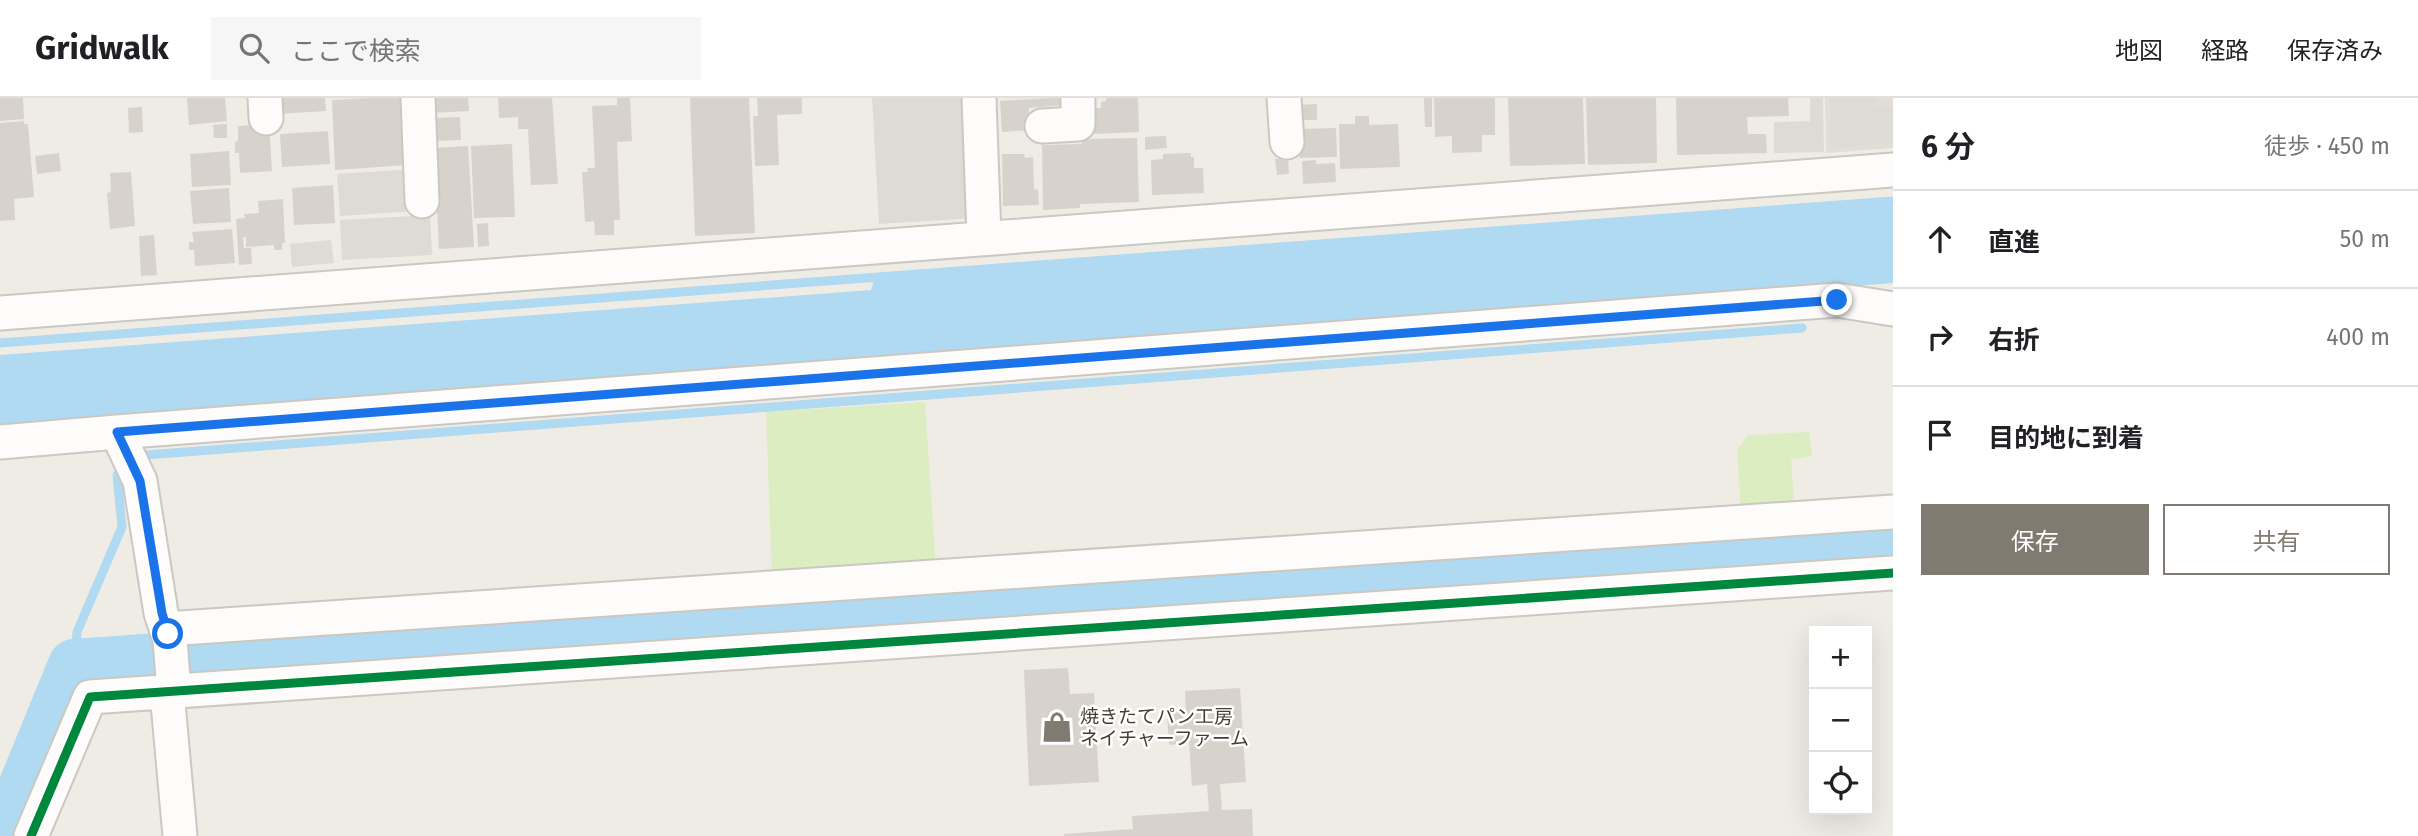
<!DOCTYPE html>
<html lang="ja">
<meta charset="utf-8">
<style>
body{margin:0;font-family:"Fira Sans","Noto Sans JP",sans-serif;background:#f6f6f6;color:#202124}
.controls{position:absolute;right:21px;bottom:21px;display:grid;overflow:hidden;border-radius:0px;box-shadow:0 7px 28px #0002}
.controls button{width:63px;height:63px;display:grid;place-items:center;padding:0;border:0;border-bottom:2px solid #e0e0e0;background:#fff;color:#202124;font:35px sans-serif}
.stop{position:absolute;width:21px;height:21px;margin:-16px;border:5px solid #1a73e8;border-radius:50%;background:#fff}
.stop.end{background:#1a73e8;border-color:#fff;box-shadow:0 2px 7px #0008}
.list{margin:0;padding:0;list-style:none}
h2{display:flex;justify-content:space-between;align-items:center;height:91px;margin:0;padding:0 28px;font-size:30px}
h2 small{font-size:23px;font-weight:400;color:#757577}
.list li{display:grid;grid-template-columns:46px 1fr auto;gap:21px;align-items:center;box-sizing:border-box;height:98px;padding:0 28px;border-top:2px solid #e0e0e0}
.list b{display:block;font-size:26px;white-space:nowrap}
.list em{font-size:23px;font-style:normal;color:#757577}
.actions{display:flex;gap:14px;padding:21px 28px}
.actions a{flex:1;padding:16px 0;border:2px solid #807a70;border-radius:0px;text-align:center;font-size:24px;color:#807a70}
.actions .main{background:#807a70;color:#fff}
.icon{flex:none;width:38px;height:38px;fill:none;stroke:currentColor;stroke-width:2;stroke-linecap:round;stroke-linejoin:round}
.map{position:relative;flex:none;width:1893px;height:738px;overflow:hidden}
header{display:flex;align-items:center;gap:42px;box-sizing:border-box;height:98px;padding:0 35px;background:#fff;border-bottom:2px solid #e0e0e0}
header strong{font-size:33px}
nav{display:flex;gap:38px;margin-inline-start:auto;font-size:24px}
.search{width:490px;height:63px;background:#f6f6f6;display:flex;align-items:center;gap:18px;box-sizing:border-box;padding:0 24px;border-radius:0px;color:#757577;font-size:26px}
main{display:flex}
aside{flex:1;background:#fff}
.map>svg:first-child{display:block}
.industrial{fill:#e2ddd6}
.green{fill:#dcedc1}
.parking{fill:#dedbd6}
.water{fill:#b0d9f2}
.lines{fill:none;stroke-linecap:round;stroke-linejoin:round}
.stream{stroke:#b0d9f2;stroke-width:9}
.river{stroke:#b0d9f2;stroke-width:52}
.building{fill:#d7d3cc}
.minor-casing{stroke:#cbc8c1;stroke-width:37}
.minor{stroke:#fdfcfb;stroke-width:33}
.cycleway-casing{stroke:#fff;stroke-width:13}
.cycleway{stroke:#00873e;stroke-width:9}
.route{stroke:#1a73e8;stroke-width:9}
.labels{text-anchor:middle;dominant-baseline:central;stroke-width:5;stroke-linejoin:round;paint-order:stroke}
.poi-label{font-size:19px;fill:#453d31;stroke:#fff;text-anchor:start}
</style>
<header>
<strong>Gridwalk</strong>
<div class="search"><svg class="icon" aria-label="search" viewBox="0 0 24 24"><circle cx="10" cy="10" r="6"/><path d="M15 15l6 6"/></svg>ここで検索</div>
<nav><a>地図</a><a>経路</a><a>保存済み</a></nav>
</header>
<main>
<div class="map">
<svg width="1893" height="738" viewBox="0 0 1893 738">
<rect width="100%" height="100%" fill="#efece5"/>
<path class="industrial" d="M1825 0H1893V50L1826 55Z"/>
<path class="green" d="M925 304 936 471 772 483 766 314Z
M1809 334 1812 358 1791 362 1795 412 1741 415 1737 352 1748 337Z"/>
<path class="parking" d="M872 0H966L973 120 879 126Z
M1810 0H1823L1824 54 1774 55V24L1810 23Z
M1830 0H1875V9L1893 8V45L1831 50Z
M415 71 417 113 340 118 337 76Z
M430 117 432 157 342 162 340 122Z
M331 142 334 165 292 169 290 146Z"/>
<path class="water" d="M1893 107V185L0 331V257L871 192 874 182Z"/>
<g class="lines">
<path class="stream" d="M0 245 1893 103
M136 361 146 357 1802 230
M74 567 77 534 122 429 117 377 124 367"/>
<path class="river" d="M4 738 74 567 1893 438"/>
</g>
<path class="building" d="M0 0H23L24 21 0 23Z
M187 0H225L227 23 189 27Z
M277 0H325L326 13 278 16Z
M370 0H404L408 67 335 72 332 2Z
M430 0H468L469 13 431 15Z
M498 0H552L558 86 531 87 528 31H518V19L499 20Z
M617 0H630L632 43 617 44 620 122H614V137H595L594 123 585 124 582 74H588L587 70H595L592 8 617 7Z
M690 0H749L755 135 695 138Z
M757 0H802V16L777 17 779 67 755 68 753 18H758Z
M1051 0H1063L1064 7 1029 10 1030 32 1002 34 1000 3Z
M1106 0H1138L1139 34 1094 36 1093 10H1101V4L1106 3Z
M1424 0H1432V29H1425Z
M1434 0H1495V37H1482V54L1452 55V38L1435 39Z
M1508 0H1583L1585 66 1510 68Z
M1586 0H1656L1657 65 1588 67Z
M1676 0H1788L1789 18 1747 19 1748 36H1766L1767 55 1677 57Z
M1317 6V22H1300L1299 7Z
M142 9 143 34 129 35 128 10Z
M1355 18H1369V27L1398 26 1400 69 1340 71 1339 26H1355Z
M460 19 461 42 433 43 432 20Z
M24 23V26H28L34 99 14 101 15 122 0 123V25Z
M227 26V40H214L213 27Z
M269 26 272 73 240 75 239 55H235V44L238 43V28Z
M1336 30 1337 59 1300 60 1299 31Z
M328 33 330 66 282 69 280 36Z
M1166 38 1167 50 1145 52V39Z
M1137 40 1139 104 1080 106V110L1043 112 1042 47 1082 46 1081 41Z
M512 46 515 119 474 120 471 48Z
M468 48 474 149 439 151 434 50Z
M229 53 231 87 192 89 190 56Z
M59 55 61 73 37 76 35 58Z
M1191 55V59H1194V70H1203L1204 95 1152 97 1151 62 1163 61V56Z
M1002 56H1024L1025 60 1033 59 1034 92 1038 91 1039 107 1003 108Z
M1288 60 1289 76 1277 77 1275 61Z
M1316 62V66L1335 65 1336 84 1303 86 1302 63Z
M131 74 135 128 110 131 107 95 111 94 110 75Z
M333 87 335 125 294 127 292 90Z
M229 90 231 124 193 126 190 93Z
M283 101 285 145H282V152H274V147L246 149V139H243L244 150H251L252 166 239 167 236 121 245 120 244 116 259 115 258 103Z
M488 125 489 148 478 149 477 126Z
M232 131 235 165 195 168 194 152H189V144H194L192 134Z
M154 137 157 177 141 178 139 138Z
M1068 570 1070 596 1094 595 1099 684 1029 688 1024 572Z
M1240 590 1246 684 1220 686 1222 712 1252 711 1253 738H1064V736L1133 731 1132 718 1209 713 1207 686 1192 688 1189 645 1169 647 1167 615 1186 614 1185 593Z"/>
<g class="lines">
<defs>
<path id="minor" d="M265 0 266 20
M418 0 422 103
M979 0 984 139
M1284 0 1287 44
M1042 28 1078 26V0
M0 215 1893 72
M117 334 1837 202 1893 211
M0 344 117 334 140 383 161 515 170 542 174 593
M166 531 1893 414
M167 594 180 738
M31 738 90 599 1893 475"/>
</defs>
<use href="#minor" class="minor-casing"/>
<use href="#minor" class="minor"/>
<defs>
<path id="cycleway" d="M31 738 90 599 1893 475"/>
</defs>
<use href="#cycleway" class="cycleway-casing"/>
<use href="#cycleway" class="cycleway"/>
</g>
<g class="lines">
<path class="route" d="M168 536 162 515 140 383 117 334 1837 202"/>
</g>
<defs>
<symbol id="shop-bare" viewBox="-9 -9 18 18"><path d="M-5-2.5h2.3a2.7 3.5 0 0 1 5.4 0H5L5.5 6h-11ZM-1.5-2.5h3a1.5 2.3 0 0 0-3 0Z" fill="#807a70" stroke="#fff" stroke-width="2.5" paint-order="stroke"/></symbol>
</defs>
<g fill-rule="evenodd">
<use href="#shop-bare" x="1035" y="607" width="44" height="44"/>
</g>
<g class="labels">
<g class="poi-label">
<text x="1080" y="618">焼きたてパン工房<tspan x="1080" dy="22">ネイチャーファーム</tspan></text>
</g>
</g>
</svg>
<div class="controls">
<button>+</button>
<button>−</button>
<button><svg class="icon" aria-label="locate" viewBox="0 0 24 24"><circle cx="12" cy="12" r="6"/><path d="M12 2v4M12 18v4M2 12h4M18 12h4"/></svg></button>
</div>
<div class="stop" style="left:168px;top:536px"></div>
<div class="stop end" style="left:1837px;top:202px"></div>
</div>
<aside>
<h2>6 分<small>徒歩 · 450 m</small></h2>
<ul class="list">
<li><svg class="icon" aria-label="ahead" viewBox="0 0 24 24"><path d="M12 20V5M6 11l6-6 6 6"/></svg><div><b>直進</b></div><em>50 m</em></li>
<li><svg class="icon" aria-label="right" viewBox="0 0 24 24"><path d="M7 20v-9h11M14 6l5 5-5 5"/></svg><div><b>右折</b></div><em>400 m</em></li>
<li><svg class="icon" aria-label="arrive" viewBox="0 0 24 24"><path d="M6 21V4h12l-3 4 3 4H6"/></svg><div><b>目的地に到着</b></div></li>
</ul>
<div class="actions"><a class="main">保存</a><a>共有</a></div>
</aside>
</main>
